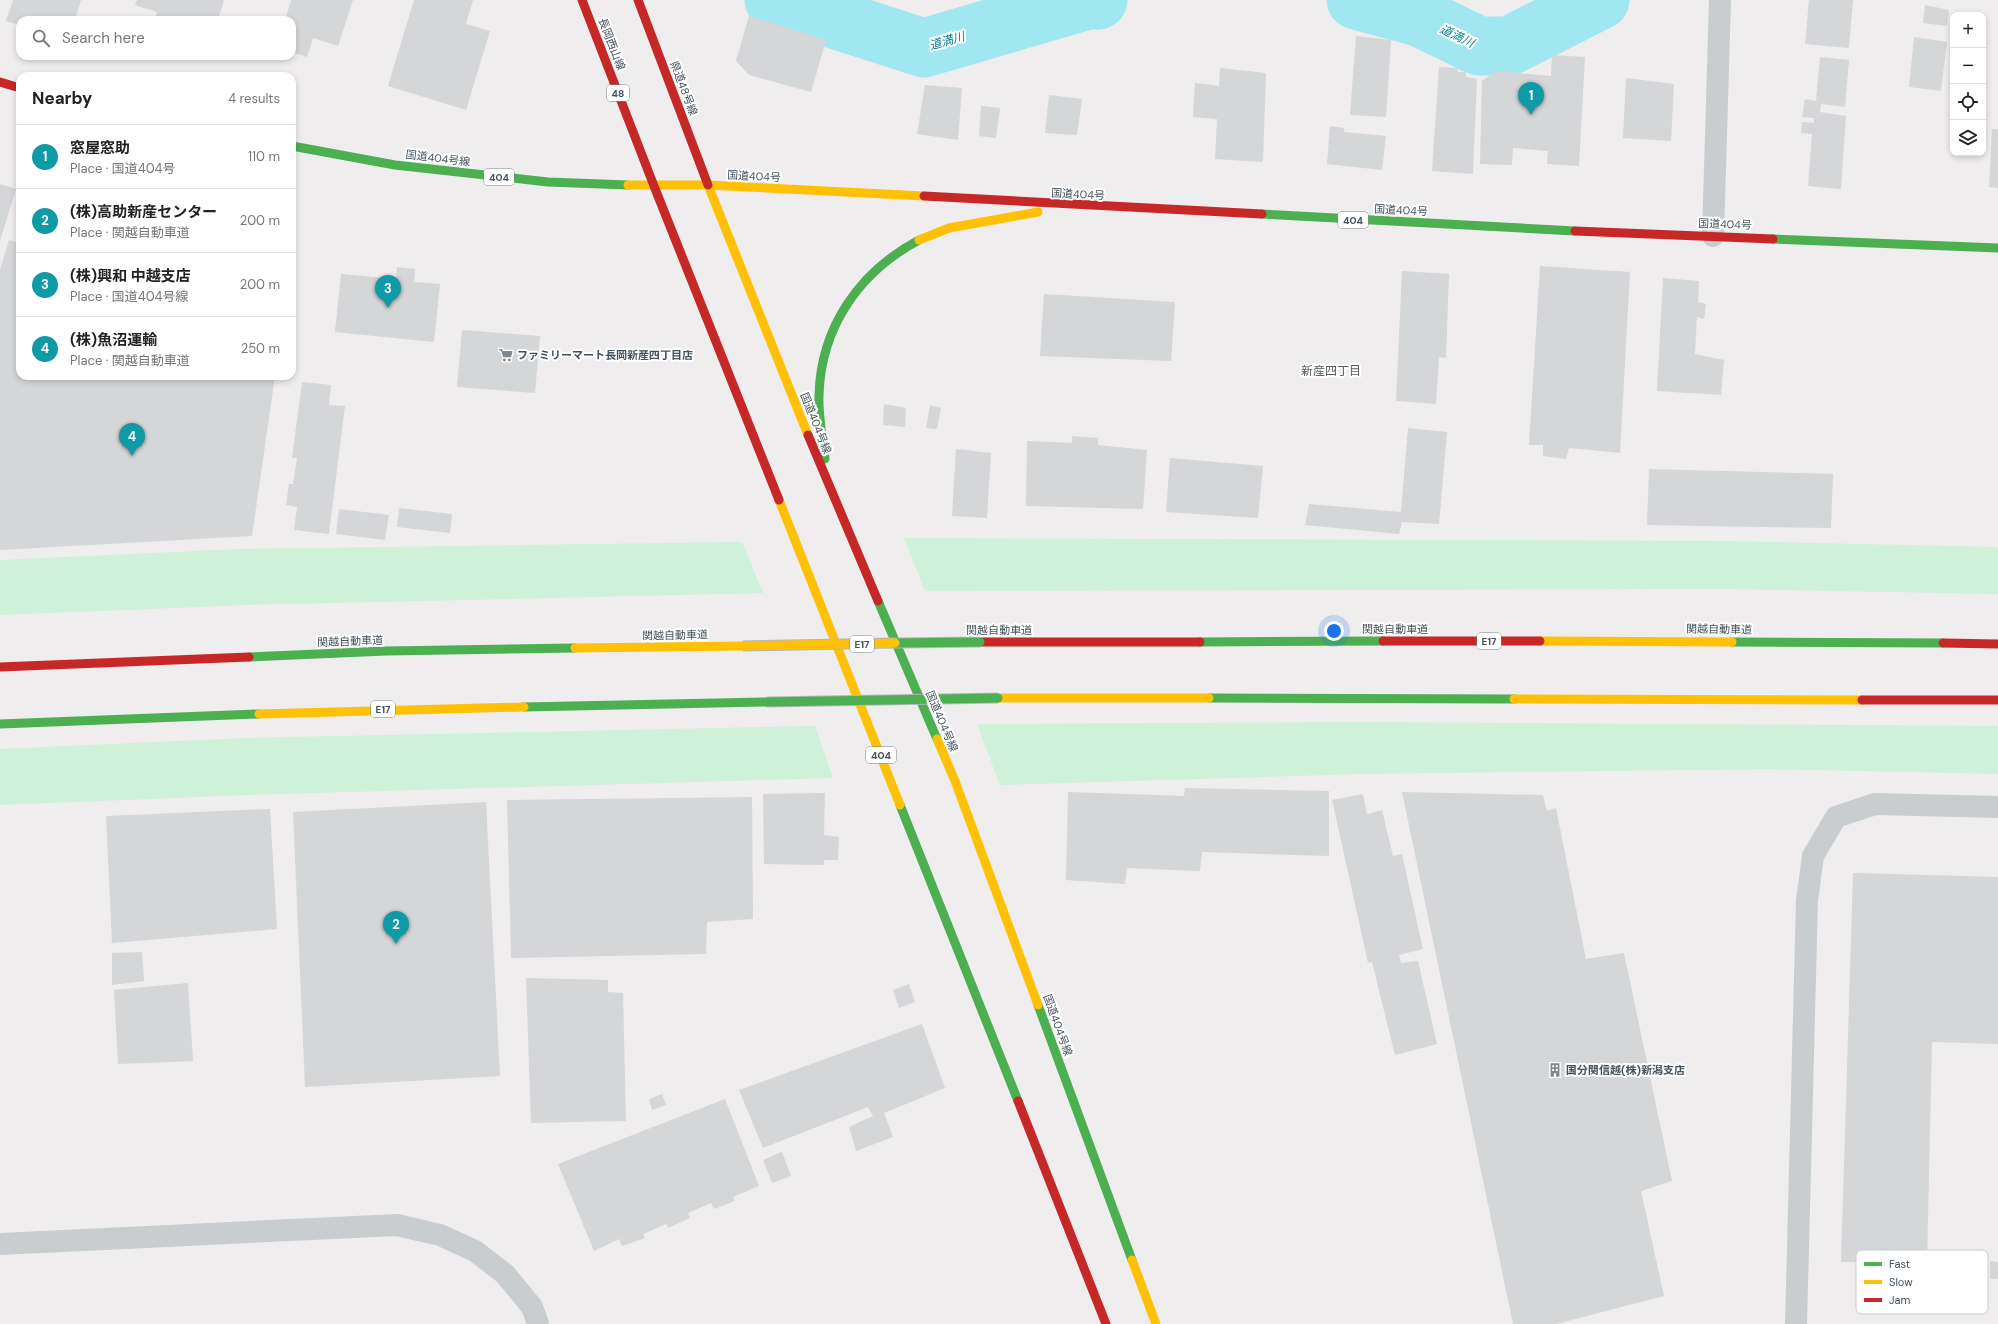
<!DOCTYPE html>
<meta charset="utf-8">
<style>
body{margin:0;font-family:"DM Sans","Noto Sans JP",sans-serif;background:#f6f6f6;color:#222}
.controls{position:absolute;right:12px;top:12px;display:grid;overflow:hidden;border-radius:8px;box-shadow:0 2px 6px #0003}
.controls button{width:36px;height:36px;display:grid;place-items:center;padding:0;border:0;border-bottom:1px solid #e0e0e0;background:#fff;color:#222;font:20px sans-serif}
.you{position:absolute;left:1334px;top:631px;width:14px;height:14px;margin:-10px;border:3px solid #fff;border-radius:50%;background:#1a73e8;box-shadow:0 0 0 6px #1a73e833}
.badge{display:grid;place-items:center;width:26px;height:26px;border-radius:50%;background:#d93025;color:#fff;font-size:13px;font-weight:700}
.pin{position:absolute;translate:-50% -33px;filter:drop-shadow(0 1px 2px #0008)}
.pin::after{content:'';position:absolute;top:21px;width:14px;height:12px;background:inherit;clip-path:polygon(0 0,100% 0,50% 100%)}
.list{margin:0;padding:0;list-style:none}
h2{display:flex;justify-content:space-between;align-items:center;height:52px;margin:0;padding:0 16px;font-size:17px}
h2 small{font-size:13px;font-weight:400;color:#767676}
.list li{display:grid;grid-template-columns:26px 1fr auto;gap:12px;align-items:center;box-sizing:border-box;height:64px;padding:0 16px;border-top:1px solid #e0e0e0}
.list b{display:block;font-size:15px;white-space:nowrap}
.list p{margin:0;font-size:13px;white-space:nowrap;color:#767676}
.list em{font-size:13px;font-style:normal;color:#767676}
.icon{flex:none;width:22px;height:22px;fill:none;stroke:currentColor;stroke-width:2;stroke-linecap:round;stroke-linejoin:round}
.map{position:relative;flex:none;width:1998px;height:1324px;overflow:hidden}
.search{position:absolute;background:#fff;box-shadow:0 2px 6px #0003;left:16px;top:16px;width:280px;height:44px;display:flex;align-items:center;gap:10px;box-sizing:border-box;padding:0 14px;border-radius:12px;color:#767676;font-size:15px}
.panel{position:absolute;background:#fff;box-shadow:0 2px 6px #0003;left:16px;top:72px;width:280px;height:308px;border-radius:12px}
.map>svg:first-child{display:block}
.green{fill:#cff0d9}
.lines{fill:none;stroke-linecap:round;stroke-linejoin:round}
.river{stroke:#a0e7f1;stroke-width:59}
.building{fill:#d5d6d7}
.street{stroke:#c9cdcf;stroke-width:22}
.fast{stroke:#4caf50;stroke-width:9}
.slow{stroke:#ffc107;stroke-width:9}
.jam{stroke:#c62828;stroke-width:9}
.fast-bridge-casing{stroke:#b1b8be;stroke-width:11;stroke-linecap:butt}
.slow-bridge-casing{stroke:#b1b8be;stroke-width:11;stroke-linecap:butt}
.fast-bridge{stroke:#4caf50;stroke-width:9}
.slow-bridge{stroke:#ffc107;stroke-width:9}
.labels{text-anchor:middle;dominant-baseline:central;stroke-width:4;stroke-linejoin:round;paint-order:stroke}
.shield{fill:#fff;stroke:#7b868d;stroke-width:1}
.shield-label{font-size:10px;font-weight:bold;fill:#43525c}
.street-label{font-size:11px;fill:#43525c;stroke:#fff}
.poi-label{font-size:11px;font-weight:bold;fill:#43525c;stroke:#fff;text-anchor:start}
.water-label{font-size:12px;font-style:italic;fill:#037f92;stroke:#fff}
.neighbourhood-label{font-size:12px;fill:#595e62;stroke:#fff}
.key{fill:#fff;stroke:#c7cbce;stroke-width:1}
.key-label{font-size:11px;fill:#43525c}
</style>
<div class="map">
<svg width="1998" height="1324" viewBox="0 0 1998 1324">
<rect width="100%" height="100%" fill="#efeded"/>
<path class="green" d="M904 538 1717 541 1998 547V594L1722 589 925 591Z
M742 542 763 593 248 605 0 615V560L241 549Z
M1359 722 1998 726V774L1771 769 1358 774 1000 785 977 724Z
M815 726 833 778 247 795 0 805V749L245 738Z"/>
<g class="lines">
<path class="river" d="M774 0 924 48 1088 0H1098
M1356 0 1419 17 1479 46H1509L1600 0"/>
</g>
<path class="building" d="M13 0H81L75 20H20V25L6 21Z
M137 0H224L218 20H158L155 19 157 12 135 5Z
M291 0H353L338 46 313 38 307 57 292 52V20H285Z
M414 0H473L466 24 490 31 466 110 388 86Z
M1809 0H1853L1849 48 1805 44Z
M1925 5 1949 10 1947 26 1923 23Z
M749 16 826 40 811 92 749 75 736 61Z
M1356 36 1391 40 1386 117 1350 115Z
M1914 37 1947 42 1941 91 1909 87Z
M1552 55 1585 57 1579 166 1547 164 1548 151 1513 148 1512 165 1480 164 1482 81 1496 71 1551 76Z
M1820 57 1849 60 1845 107 1821 104 1820 112 1846 116 1841 189 1808 186 1812 134 1801 133 1802 122 1814 123V118L1802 117 1805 99 1816 101Z
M1439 67 1458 68 1457 72H1466V77L1477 79 1473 174 1432 171Z
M1220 68 1266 73 1263 162 1215 159 1217 119 1193 117 1195 83 1219 86Z
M1626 78 1674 84 1671 141 1623 138Z
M925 85 962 88 958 140 917 134Z
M1049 95 1082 99 1077 135 1045 133Z
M981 106 1000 108 996 138 979 136Z
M1330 126 1344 128V132L1386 136 1382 170 1327 164Z
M1992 129H1998V188L1989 187Z
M0 184 16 189 0 241Z
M9 240 20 243V376H275L252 536 0 550V270Z
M1540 266 1630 272 1620 453 1569 448 1566 459 1543 456V445H1529Z
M397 267 415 269 414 282 440 284 434 342 335 332 341 274 396 279Z
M1402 271 1449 274 1446 358 1439 357 1436 404 1396 401Z
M1663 278 1699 281 1698 302 1706 304 1704 319 1697 317 1695 354 1724 360 1721 395 1657 391Z
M1044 294 1175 302 1171 361 1040 356Z
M462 330 540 336 535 393 457 387Z
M302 382 331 385 329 405 345 406 329 534 294 530 297 507 286 505 289 484H293L297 458H292Z
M884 404 906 408 905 427 883 425Z
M930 405 941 408 937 429 926 428Z
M1408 428 1447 432 1439 524 1402 522 1399 534 1305 525 1309 504 1401 512Z
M1072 436 1098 438V445L1147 450 1143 509 1026 506 1027 441 1072 443Z
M956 449 991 453 987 518 952 516Z
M1170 458 1263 466 1258 518 1166 512Z
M1649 469 1833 474 1831 528 1647 525Z
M399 508 452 514 450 533 397 527Z
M339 509 389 515 385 540 336 534Z
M1185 788 1329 791V856L1202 852 1200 871 1127 868 1125 884 1066 880 1068 792 1184 796Z
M1402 792 1543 795 1547 811 1556 808 1586 959 1624 953 1672 1181 1641 1191 1664 1296 1556 1324H1513Z
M825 793 824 835 839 837 838 860H824V865L764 864 763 794Z
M1363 794 1367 814 1382 810 1393 856 1402 854 1423 949 1399 955 1401 963 1418 961 1437 1044 1395 1055 1372 962 1368 963 1332 800Z
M752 797 753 919 707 922 706 954 511 958 507 800Z
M486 802 500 1076 305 1087 293 812Z
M270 809 277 929 112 943 106 816Z
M1853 873 1998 877V1044L1932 1042 1927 1262H1841Z
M142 952 144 981 112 985V953Z
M526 978 608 980V992L623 993 626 1121 531 1123Z
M188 983 193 1061 118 1064 114 990Z
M909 984 915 1002 899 1008 893 990Z
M922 1024 945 1088 884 1113 893 1137 856 1151 849 1127 873 1116 868 1107 763 1148 739 1090Z
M662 1094 666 1105 652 1110 649 1099Z
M725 1099 759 1186 733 1197 735 1201 714 1209 711 1203 688 1213 690 1218 668 1228 666 1224 643 1234 645 1238 622 1246 619 1239 594 1251 558 1164Z
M782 1152 791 1176 772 1183 763 1160Z
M1990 1261 1998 1262V1279H1990Z"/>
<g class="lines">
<path class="street" d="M1713 236 1720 0
M0 1244 397 1225 440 1235 475 1251 505 1274 532 1307 538 1324
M1796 1324 1807 900 1813 856 1836 817 1875 804 1998 807"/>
<path class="fast" d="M292 146 395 165 548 182 628 185
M1262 214 1575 231
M1773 239 1998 248
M825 459C823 438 818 417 819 395 821 327 859 272 919 240
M878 601 937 739
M1200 642 1383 641
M1732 642 1943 643
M249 657 386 651 575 648
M1209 698 1514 699
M524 707 767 702
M0 724 259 714
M900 805 1018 1101
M1038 1005 1132 1260"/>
<path class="slow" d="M628 185H708L924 196
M708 185 808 435
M919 240 949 228 1038 212
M779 500 900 805
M1540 641 1732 642
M575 648 743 646
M998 698H1209
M1514 699 1862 700
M259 714 524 707
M937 739 955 781 1038 1005
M1132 1260 1156 1324"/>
<path class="jam" d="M582 0 654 186
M638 0 708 185
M0 82 20 88
M654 186 779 500
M924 196 1262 214
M1575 231 1773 239
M808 435 878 601
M1383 641H1540
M980 642H1200
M1943 643 1998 644
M0 667 249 657
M1862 700H1998
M1018 1101 1106 1324"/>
<defs>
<path id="fast-bridge" d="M895 643 980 642
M767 702 998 698"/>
<path id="slow-bridge" d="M743 646 895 643"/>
</defs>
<use href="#fast-bridge" class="fast-bridge-casing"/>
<use href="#slow-bridge" class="slow-bridge-casing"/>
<use href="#fast-bridge" class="fast-bridge"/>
<use href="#slow-bridge" class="slow-bridge"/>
</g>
<defs>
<symbol id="supermarket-bare" viewBox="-9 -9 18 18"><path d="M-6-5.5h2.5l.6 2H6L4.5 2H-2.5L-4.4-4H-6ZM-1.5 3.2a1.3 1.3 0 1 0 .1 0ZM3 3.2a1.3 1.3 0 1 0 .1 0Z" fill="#7f888f" stroke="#fff" stroke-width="2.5" paint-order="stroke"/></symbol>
<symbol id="building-bare" viewBox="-9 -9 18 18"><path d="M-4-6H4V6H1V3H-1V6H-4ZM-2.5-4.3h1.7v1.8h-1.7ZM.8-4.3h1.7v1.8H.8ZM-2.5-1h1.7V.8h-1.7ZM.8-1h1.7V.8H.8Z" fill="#7f888f" stroke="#fff" stroke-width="2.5" paint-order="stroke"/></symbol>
</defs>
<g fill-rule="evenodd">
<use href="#supermarket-bare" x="496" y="345" width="20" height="20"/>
<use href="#building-bare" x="1545" y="1060" width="20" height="20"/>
</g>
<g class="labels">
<g class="shield">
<rect x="607" y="85" width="22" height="16" rx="3"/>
<rect x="484" y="169" width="30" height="16" rx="3"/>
<rect x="1338" y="212" width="30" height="16" rx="3"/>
<rect x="1477" y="633" width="24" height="16" rx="3"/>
<rect x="850" y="636" width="24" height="16" rx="3"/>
<rect x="371" y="701" width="24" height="16" rx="3"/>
<rect x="866" y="747" width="30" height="16" rx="3"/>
</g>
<g class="shield-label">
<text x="618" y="93">48</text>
<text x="499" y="177">404</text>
<text x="1353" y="220">404</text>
<text x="1489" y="641">E17</text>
<text x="862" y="644">E17</text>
<text x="383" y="709">E17</text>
<text x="881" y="755">404</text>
</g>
<g class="street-label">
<text transform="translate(612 44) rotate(69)">長岡西山線</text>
<text transform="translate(684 88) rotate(69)">県道48号線</text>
<text transform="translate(438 158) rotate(7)">国道404号線</text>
<text transform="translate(754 176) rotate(3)">国道404号</text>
<text transform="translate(1078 194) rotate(3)">国道404号</text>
<text transform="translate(1401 210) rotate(3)">国道404号</text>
<text transform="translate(1725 224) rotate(2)">国道404号</text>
<text transform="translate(816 423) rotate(68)">国道404号線</text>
<text x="1395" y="629">関越自動車道</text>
<text transform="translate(1719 629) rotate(1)">関越自動車道</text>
<text x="999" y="630">関越自動車道</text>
<text transform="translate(675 635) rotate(-1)">関越自動車道</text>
<text transform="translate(350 641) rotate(-2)">関越自動車道</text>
<text transform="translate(942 721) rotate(67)">国道404号線</text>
<text transform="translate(1058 1025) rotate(70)">国道404号線</text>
</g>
<g class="poi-label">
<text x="517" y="355">ファミリーマート長岡新産四丁目店</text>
<text x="1566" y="1070">国分関信越(株)新潟支店</text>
</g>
<g class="water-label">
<text transform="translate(1457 36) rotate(26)">道満川</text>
<text transform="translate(947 41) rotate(-16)">道満川</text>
</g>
<g class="neighbourhood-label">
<text x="1331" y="371">新産四丁目</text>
</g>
</g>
<rect x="1856" y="1250" width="132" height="64" rx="6" class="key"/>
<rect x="1864" y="1262" width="18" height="4" fill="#4caf50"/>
<rect x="1864" y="1280" width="18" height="4" fill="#ffc107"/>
<rect x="1864" y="1298" width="18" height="4" fill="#c62828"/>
<g class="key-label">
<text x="1889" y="1268">Fast</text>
<text x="1889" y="1286">Slow</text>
<text x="1889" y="1304">Jam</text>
</g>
</svg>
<div class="controls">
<button>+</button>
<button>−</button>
<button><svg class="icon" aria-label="locate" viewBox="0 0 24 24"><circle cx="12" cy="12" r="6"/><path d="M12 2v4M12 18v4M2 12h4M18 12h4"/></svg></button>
<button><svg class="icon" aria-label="layers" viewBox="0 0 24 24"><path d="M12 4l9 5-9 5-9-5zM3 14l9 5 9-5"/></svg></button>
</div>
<div class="you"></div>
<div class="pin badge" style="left:1531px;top:115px;background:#0f9aa8">1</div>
<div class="pin badge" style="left:396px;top:944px;background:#0f9aa8">2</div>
<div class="pin badge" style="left:388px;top:308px;background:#0f9aa8">3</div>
<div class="pin badge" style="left:132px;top:456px;background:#0f9aa8">4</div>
<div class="search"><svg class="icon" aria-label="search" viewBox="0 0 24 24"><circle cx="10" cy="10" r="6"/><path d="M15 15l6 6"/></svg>Search here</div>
<section class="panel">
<h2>Nearby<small>4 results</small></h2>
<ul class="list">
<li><span class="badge" style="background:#0f9aa8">1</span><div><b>窓屋窓助</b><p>Place · 国道404号</p></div><em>110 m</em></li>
<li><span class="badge" style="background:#0f9aa8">2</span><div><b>(株)高助新産センター</b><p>Place · 関越自動車道</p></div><em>200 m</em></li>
<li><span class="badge" style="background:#0f9aa8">3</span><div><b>(株)興和 中越支店</b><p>Place · 国道404号線</p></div><em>200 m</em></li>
<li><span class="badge" style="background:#0f9aa8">4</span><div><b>(株)魚沼運輸</b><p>Place · 関越自動車道</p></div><em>250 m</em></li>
</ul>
</section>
</div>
